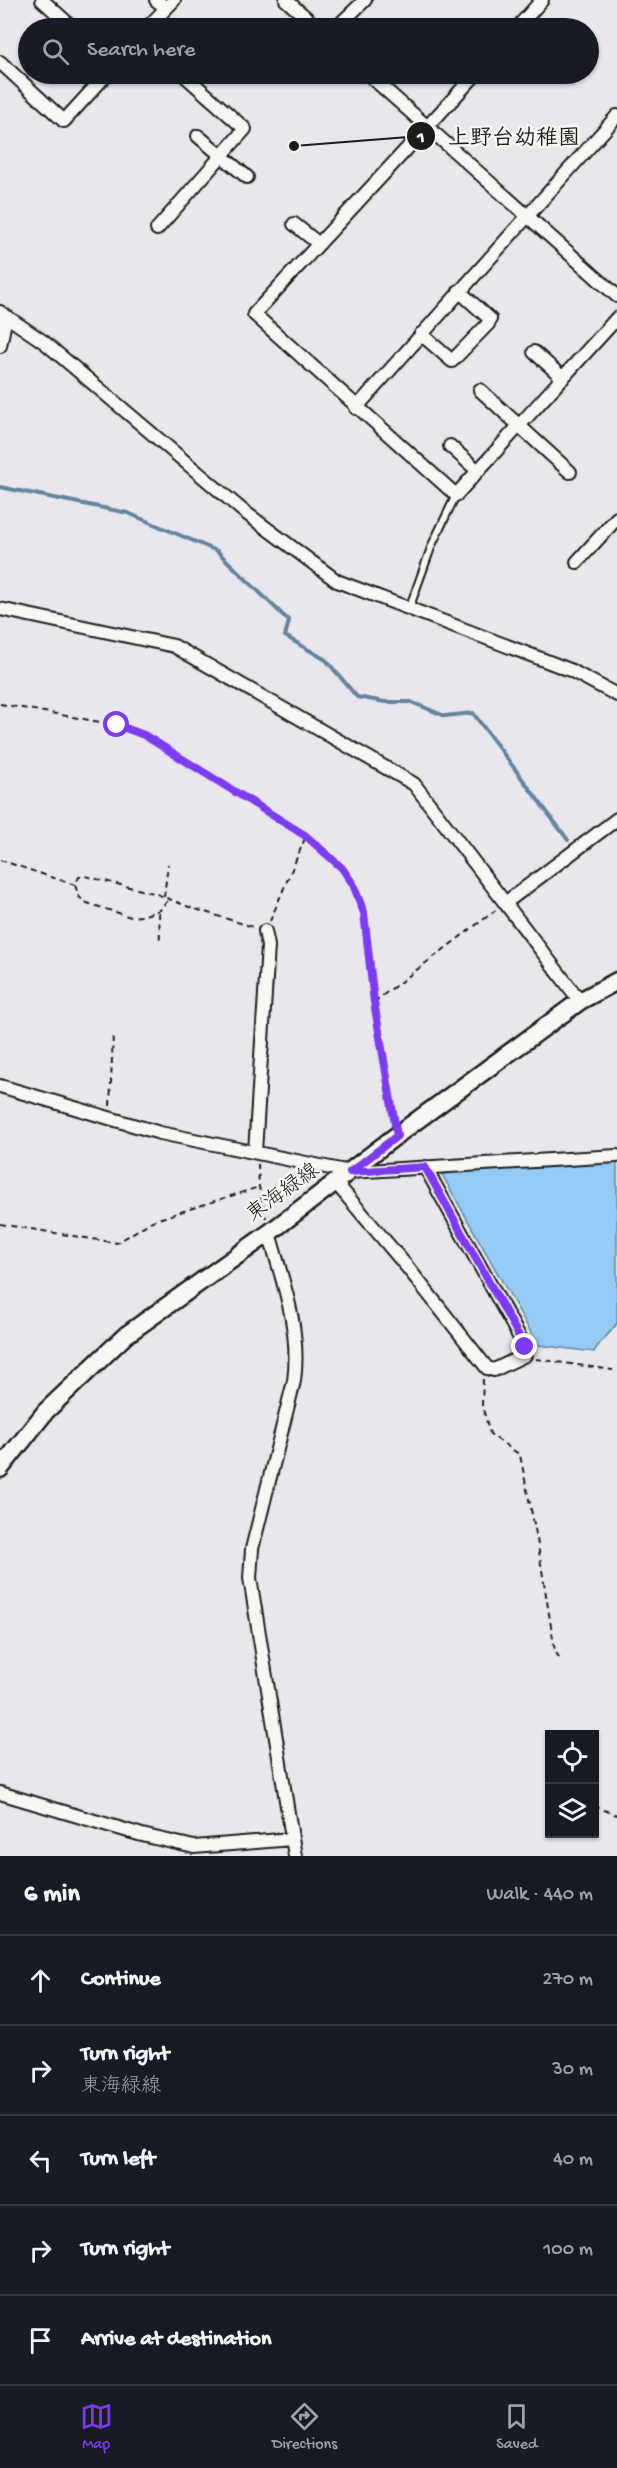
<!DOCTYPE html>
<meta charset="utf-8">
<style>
body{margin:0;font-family:"Gochi Hand","Klee One",sans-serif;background:#20242c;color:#f1f3f6}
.controls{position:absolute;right:18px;bottom:18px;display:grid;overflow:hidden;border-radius:0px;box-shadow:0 2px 4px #0004}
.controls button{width:54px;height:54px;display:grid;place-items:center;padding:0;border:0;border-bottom:2px solid #363941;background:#171b24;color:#f1f3f6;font:30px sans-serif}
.stop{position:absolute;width:18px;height:18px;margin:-14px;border:4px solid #7c3aed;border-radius:50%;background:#fff}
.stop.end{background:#7c3aed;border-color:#fff;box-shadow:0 2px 6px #0008}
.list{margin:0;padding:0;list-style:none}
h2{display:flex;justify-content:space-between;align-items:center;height:78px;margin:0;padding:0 24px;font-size:26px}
h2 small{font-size:20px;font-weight:400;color:#9ea1a6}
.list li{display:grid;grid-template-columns:39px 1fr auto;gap:18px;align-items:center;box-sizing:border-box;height:90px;padding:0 24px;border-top:2px solid #363941}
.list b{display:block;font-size:22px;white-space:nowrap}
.list p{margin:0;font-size:20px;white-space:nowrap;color:#9ea1a6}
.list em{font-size:20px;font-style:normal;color:#9ea1a6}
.icon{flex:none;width:33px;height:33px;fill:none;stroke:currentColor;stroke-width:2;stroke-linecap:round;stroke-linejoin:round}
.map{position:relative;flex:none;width:617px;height:1856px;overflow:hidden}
.search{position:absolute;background:#171b24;box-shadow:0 2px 4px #0004;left:18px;right:18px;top:18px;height:66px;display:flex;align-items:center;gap:15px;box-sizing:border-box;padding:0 21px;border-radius:33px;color:#9ea1a6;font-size:22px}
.sheet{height:528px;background:#171b24}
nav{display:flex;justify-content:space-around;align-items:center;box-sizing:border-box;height:84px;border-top:2px solid #363941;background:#171b24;font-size:16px;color:#9ea1a6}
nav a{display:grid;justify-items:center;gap:3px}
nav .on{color:#7c3aed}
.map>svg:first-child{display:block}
.water{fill:#95caf3;stroke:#65849d;stroke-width:1.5}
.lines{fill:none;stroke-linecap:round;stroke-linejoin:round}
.stream{stroke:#65849d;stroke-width:4}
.service-casing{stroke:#1c1c1c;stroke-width:10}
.minor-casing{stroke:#1c1c1c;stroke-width:16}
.secondary-casing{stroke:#1c1c1c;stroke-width:21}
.path{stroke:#1c1c1c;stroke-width:2;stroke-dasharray:6 4.5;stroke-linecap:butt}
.service{stroke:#f6f6f2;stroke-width:6}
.minor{stroke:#f6f6f2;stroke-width:12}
.secondary{stroke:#f6f6f2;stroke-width:16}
.route{stroke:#7c3aed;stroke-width:8}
.labels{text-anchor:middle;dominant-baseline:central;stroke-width:5;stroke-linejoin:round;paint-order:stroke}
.street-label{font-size:21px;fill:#1c1c1c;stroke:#f6f6f2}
.leader{fill:none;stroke:#1c1c1c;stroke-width:2}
.callout-dot{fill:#1c1c1c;stroke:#f6f6f2;stroke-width:2}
.mark-label{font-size:18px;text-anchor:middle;font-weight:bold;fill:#fff}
.callout-label{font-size:22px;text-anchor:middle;font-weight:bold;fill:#1c1c1c;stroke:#f6f6f2;stroke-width:5;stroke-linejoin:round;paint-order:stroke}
</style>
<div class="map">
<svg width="617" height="1856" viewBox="0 0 617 1856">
<rect width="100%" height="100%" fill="#e9e7ed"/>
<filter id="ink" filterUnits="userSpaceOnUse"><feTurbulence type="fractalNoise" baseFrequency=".0167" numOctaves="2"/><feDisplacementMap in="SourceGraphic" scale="12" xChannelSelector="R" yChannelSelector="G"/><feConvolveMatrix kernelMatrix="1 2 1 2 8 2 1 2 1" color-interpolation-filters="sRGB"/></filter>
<g filter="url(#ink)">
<path class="water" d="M617 1160V1323C610 1335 600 1340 594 1352L538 1345 440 1171Z"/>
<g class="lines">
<path class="stream" d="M0 487 128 513 217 551 289 621 285 636 326 660 357 697 385 702H411L445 716 473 713 568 840"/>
<defs>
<path id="service" d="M409 609 432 545 456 495"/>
<path id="minor" d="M42 0 73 28
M156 0 166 8
M286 0 318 28
M147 28 174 0
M336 28 365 0
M517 28 542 0
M0 62 64 121 107 74
M368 74 617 296
M476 74 254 314 456 495 617 318
M198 136 247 177
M294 224 319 244
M157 229 245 129 183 74
M0 312 44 342 242 510 337 581 570 670 617 695
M421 334 452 361 488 324 490 319 459 291
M0 346 6 316
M534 352 563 378
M480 390 570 472
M356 408 617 116
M450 446 478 471
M577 562 617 518
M0 609 174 646 414 784 580 1001
M505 903 617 819
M0 1086 160 1133 350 1172 617 1156
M255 1152 268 946 265 931
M336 1183 408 1268 487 1368 494 1370 525 1355V1347L425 1167
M269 1233C283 1282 301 1330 294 1381L252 1549 250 1578 295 1856
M0 1793 142 1835 194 1847 292 1839"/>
<path id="secondary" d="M0 1469 46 1411 126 1335 269 1233 397 1135 580 1001 617 981"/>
</defs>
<use href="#service" class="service-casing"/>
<use href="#minor" class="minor-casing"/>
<use href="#secondary" class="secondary-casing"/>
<path class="path" d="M0 704 117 725 144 735 306 836 327 852 353 884 359 898 366 926 374 1002 394 1118
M0 860 75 885 79 877 85 876 157 894 189 907 253 927
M75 885 79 897 87 903 131 917 142 916 160 910 169 899
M164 897 168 864
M159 912 160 941
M270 921 306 836
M374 1002 496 910
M110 1106 113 1034
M258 1164 259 1187 266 1218
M0 1224 117 1243 152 1221 259 1187
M536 1359 613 1370
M483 1379 482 1405 490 1434 520 1455 537 1539 555 1651 560 1659
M594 1806 617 1815"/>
<use href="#service" class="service"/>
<use href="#minor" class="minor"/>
<use href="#secondary" class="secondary"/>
</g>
</g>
<g class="lines" filter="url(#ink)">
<path class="route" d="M117 725 144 735 306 836 342 868 353 884 364 913 374 1002 397 1136 350 1172 425 1167 525 1347"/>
</g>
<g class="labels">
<g class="street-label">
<text transform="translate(284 1194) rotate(-36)">東海緑線</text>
</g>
</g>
<path class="leader" d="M294 146L421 136"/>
<g class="callout-dot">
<circle cx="294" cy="146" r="6"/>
<circle cx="421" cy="136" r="15"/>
</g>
<g class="mark-label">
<text x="421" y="142">1</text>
</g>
<g class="callout-label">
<text x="514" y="144">上野台幼稚園</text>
</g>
</svg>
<div class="controls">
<button><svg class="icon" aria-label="locate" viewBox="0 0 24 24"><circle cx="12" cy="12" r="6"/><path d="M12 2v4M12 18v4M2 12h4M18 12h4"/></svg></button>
<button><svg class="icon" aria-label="layers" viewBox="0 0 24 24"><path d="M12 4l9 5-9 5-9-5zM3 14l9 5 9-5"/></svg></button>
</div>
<div class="stop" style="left:117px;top:725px"></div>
<div class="stop end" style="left:525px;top:1347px"></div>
<div class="search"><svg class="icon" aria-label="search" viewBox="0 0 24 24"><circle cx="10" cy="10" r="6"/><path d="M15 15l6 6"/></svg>Search here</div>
</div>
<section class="sheet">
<h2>6 min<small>Walk · 440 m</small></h2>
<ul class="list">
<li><svg class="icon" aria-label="ahead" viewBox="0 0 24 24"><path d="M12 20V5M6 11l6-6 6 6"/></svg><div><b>Continue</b></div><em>270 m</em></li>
<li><svg class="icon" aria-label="right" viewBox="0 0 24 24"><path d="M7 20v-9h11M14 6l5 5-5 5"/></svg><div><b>Turn right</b><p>東海緑線</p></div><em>30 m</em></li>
<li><svg class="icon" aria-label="left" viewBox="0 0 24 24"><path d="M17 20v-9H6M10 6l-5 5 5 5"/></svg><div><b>Turn left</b></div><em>40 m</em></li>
<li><svg class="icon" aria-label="right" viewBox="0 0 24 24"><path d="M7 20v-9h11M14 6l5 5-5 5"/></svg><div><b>Turn right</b></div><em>100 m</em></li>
<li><svg class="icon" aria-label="arrive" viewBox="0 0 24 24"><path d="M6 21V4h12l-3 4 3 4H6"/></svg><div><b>Arrive at destination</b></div></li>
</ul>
</section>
<nav>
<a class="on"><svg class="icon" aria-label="map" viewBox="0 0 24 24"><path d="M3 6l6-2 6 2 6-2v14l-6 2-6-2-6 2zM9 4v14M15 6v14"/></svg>Map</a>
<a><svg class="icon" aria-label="directions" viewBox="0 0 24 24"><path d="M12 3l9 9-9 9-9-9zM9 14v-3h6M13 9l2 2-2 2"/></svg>Directions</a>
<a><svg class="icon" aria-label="saved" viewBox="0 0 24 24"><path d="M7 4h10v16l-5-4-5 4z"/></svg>Saved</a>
</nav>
